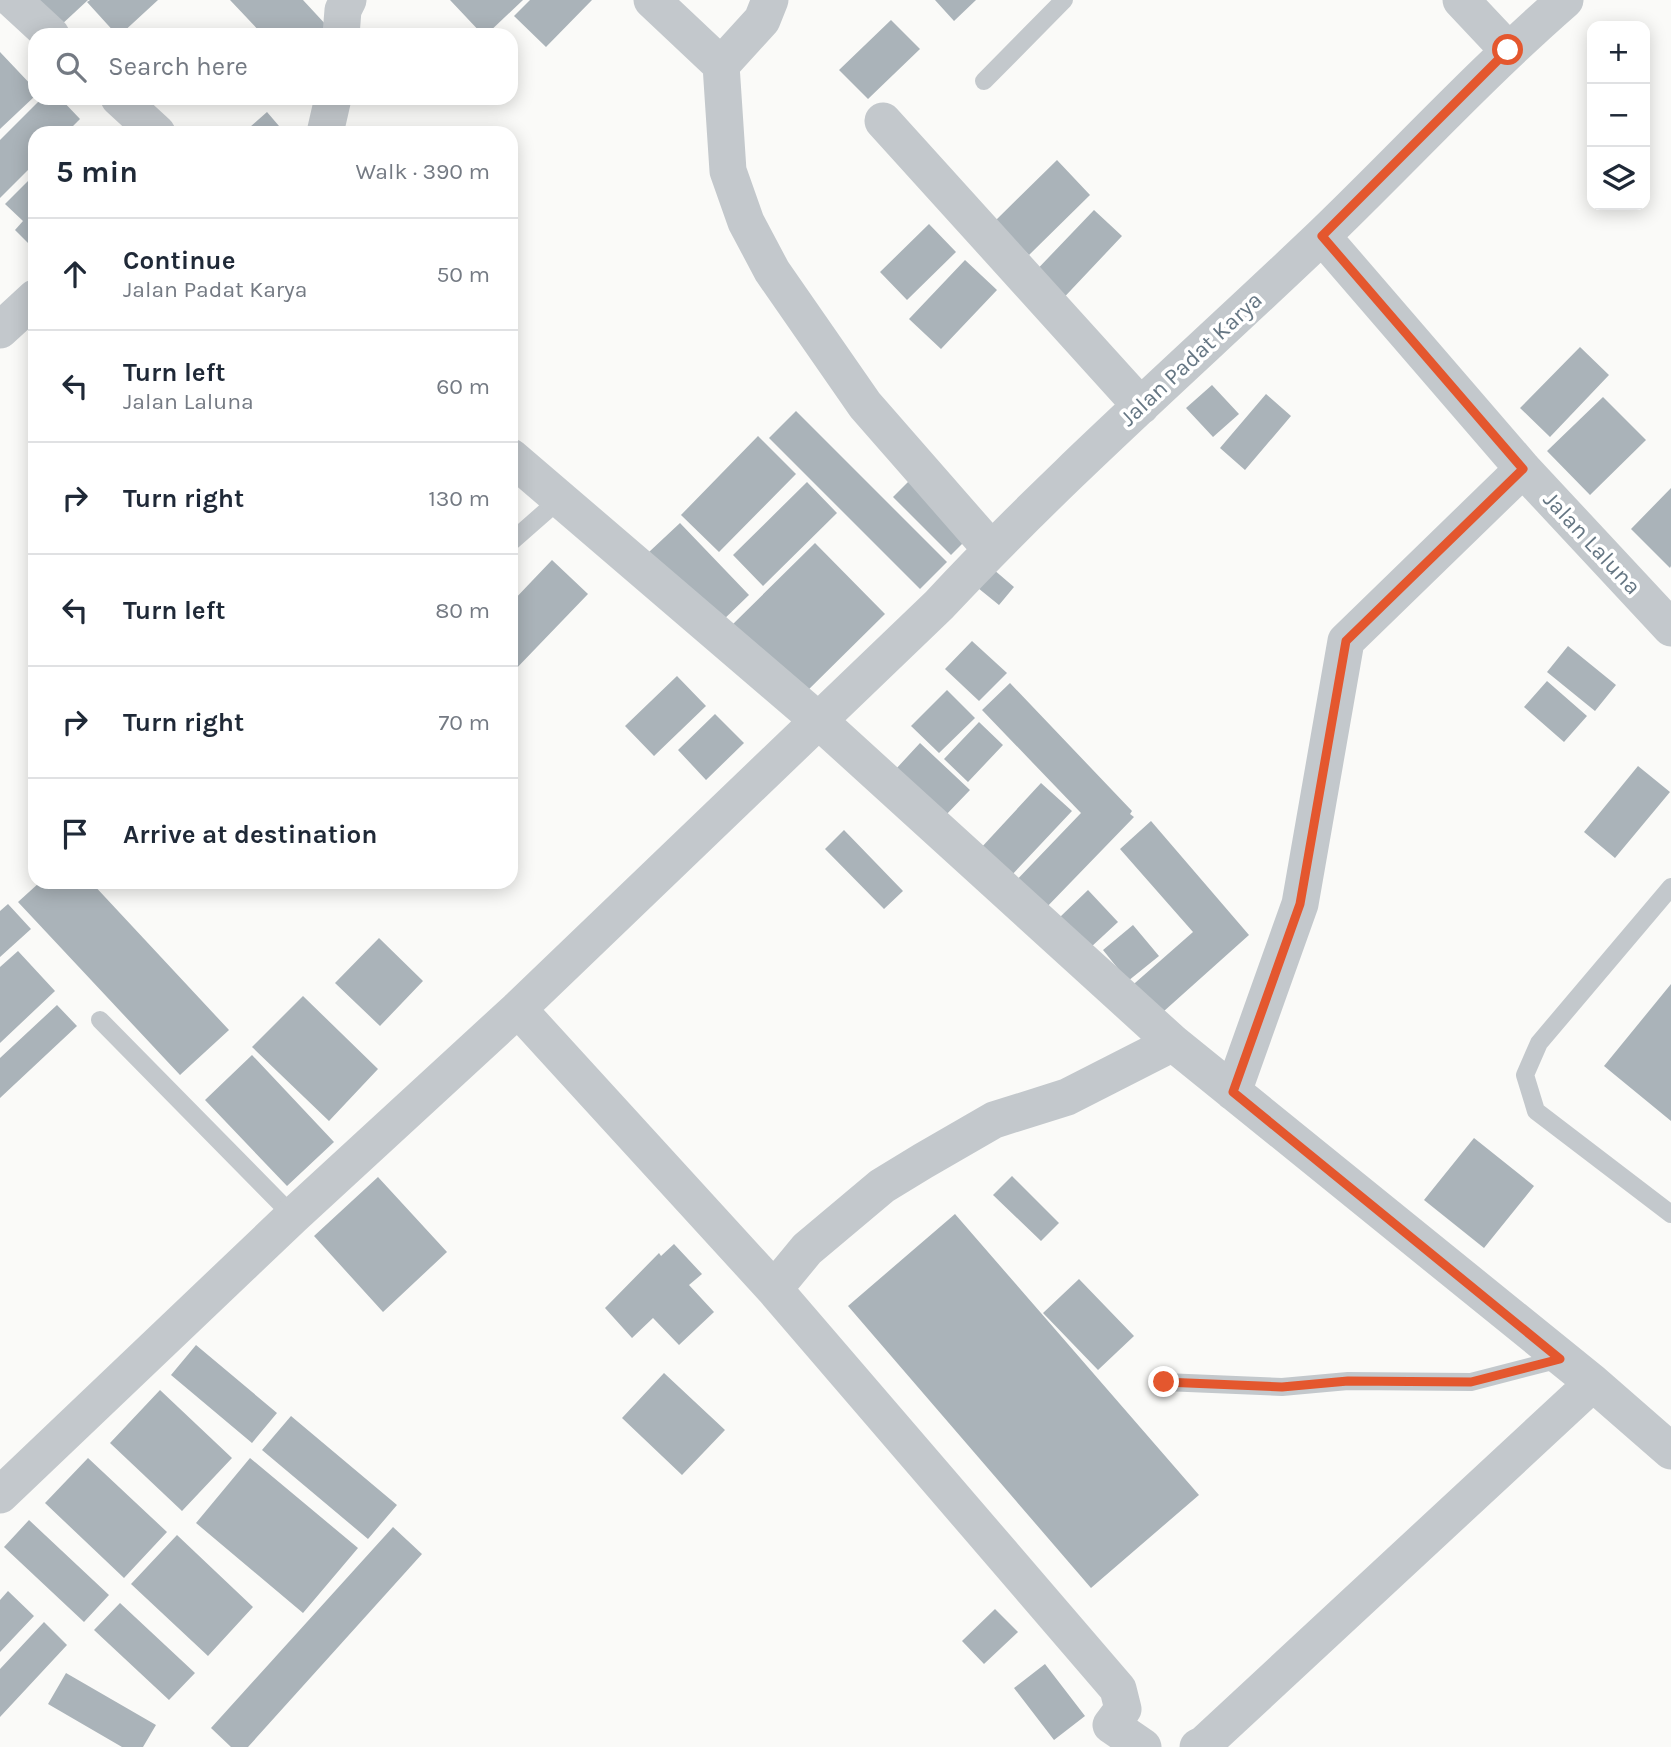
<!DOCTYPE html>
<meta charset="utf-8">
<style>
body{margin:0;font-family:Karla,sans-serif;background:#f6f6f7;color:#1f2937}
.controls{position:absolute;right:21px;top:21px;display:grid;overflow:hidden;border-radius:14px;box-shadow:0 4px 18px #0003}
.controls button{width:63px;height:63px;display:grid;place-items:center;padding:0;border:0;border-bottom:2px solid #e0e1e3;background:#fff;color:#1f2937;font:35px sans-serif}
.stop{position:absolute;width:21px;height:21px;margin:-16px;border:5px solid #e4572e;border-radius:50%;background:#fff}
.stop.end{background:#e4572e;border-color:#fff;box-shadow:0 2px 7px #0008}
.list{margin:0;padding:0;list-style:none}
h2{display:flex;justify-content:space-between;align-items:center;height:91px;margin:0;padding:0 28px;font-size:30px}
h2 small{font-size:23px;font-weight:400;color:#747a83}
.list li{display:grid;grid-template-columns:46px 1fr auto;gap:21px;align-items:center;box-sizing:border-box;height:112px;padding:0 28px;border-top:2px solid #e0e1e3}
.list b{display:block;font-size:26px;white-space:nowrap}
.list p{margin:0;font-size:23px;white-space:nowrap;color:#747a83}
.list em{font-size:23px;font-style:normal;color:#747a83}
.icon{flex:none;width:38px;height:38px;fill:none;stroke:currentColor;stroke-width:2;stroke-linecap:round;stroke-linejoin:round}
.map{position:relative;flex:none;width:1671px;height:1747px;overflow:hidden}
.search{position:absolute;background:#fff;box-shadow:0 4px 18px #0003;left:28px;top:28px;width:490px;height:77px;display:flex;align-items:center;gap:18px;box-sizing:border-box;padding:0 24px;border-radius:21px;color:#747a83;font-size:26px}
.panel{position:absolute;background:#fff;box-shadow:0 4px 18px #0003;left:28px;top:126px;width:490px;height:763px;border-radius:21px}
.map>svg:first-child{display:block}
.building{fill:#aab3b9}
.lines{fill:none;stroke-linecap:round;stroke-linejoin:round}
.service{stroke:#c3c8cc;stroke-width:18}
.minor{stroke:#c3c8cc;stroke-width:37}
.route{stroke:#e4572e;stroke-width:9}
.labels{text-anchor:middle;dominant-baseline:central;stroke-width:7;stroke-linejoin:round;paint-order:stroke}
.street-label{font-size:23px;fill:#657683;stroke:#fff}
</style>
<div class="map">
<svg width="1671" height="1747" viewBox="0 0 1671 1747">
<rect width="100%" height="100%" fill="#fafaf8"/>
<path class="building" d="M35 0H88L60 26Z
M90 0H158L120 35H117L87 2Z
M230 0H303L328 27 320 35H263Z
M450 0H523L486 35H483Z
M530 0H592L546 47 514 16Z
M935 0H976L954 21Z
M891 20 920 49 868 99 839 70Z
M0 52 35 89V96L0 129Z
M42 98H60L80 119 66 133H35V163L0 198V140Z
M267 112 285 133H243Z
M1057 160 1090 195 1029 255 995 221Z
M35 174V250L15 230 23 221 5 204Z
M1094 210 1122 236 1055 307 1027 280Z
M929 224 956 252 907 300 880 272Z
M965 260 997 290 941 349 909 319Z
M1580 347 1609 375 1550 437 1520 408Z
M1212 385 1239 414 1213 437 1186 408Z
M1266 394 1291 416 1245 470 1220 448Z
M1603 397 1646 440 1590 495 1547 451Z
M796 411 947 562 920 589 769 438Z
M758 436 796 474 719 552 681 515Z
M911 479 969 537 951 555 893 497Z
M807 482 837 513 763 586 733 555Z
M1671 488V566L1670 568 1631 529Z
M680 523 749 595 719 624 649 552Z
M815 543 885 614 801 697 731 626Z
M552 560 588 594 511 674V603Z
M993 569 1014 587 999 605 978 588Z
M972 641 1007 673 979 701 945 669Z
M1568 646 1616 685 1595 711 1547 672Z
M677 676 706 706 654 756 625 726Z
M1547 681 1587 716 1564 742 1524 707Z
M1010 683 1132 811 1130 814 1134 817 1042 912 1013 884 1081 813 982 710Z
M947 690 975 718 939 753 911 726Z
M715 714 744 743 706 780 678 750Z
M979 722 1003 745 968 782 944 759Z
M920 743 970 790 944 817 895 770Z
M1638 766 1670 792 1615 858 1584 832Z
M1041 783 1072 811 1010 877 980 849Z
M1151 821 1249 935 1154 1020 1127 990 1193 932 1120 849Z
M844 830 903 891 884 909 825 849Z
M40 882H91L229 1030 180 1075 18 902Z
M1088 890 1118 922 1090 948 1060 917Z
M8 904 31 929 0 957V911Z
M1133 925 1159 956 1128 981 1103 950Z
M379 938 423 981 380 1026 335 983Z
M18 951 55 991 0 1043V967Z
M1671 984V1121L1604 1066Z
M303 996 378 1069 329 1121 252 1047Z
M57 1005 77 1026 0 1098V1058Z
M252 1055 334 1142 287 1186 205 1100Z
M1474 1138 1534 1186 1484 1248 1424 1200Z
M1012 1176 1059 1223 1041 1241 993 1195Z
M378 1177 447 1252 383 1312 314 1236Z
M955 1214 1199 1495 1091 1588 848 1306Z
M674 1244 702 1274 689 1285 714 1312 679 1345 653 1318 632 1338 605 1308 659 1253 661 1256Z
M1079 1279 1134 1336 1098 1370 1043 1313Z
M196 1345 277 1413 252 1443 171 1375Z
M664 1373 725 1430 682 1475 622 1418Z
M160 1390 232 1458 182 1511 110 1443Z
M291 1416 397 1505 368 1539 262 1450Z
M88 1458 167 1532 124 1578 45 1503Z
M250 1458 358 1548 303 1613 196 1523Z
M29 1520 109 1595 84 1622 4 1547Z
M393 1527 422 1554 248 1747H231L211 1728Z
M177 1535 253 1607 208 1656 131 1584Z
M8 1591 34 1616 0 1652V1600Z
M120 1603 195 1673 169 1700 94 1630Z
M995 1609 1018 1632 984 1664 962 1641Z
M44 1622 67 1645 0 1717V1669Z
M1045 1664 1085 1716 1054 1740 1014 1688Z
M66 1673 156 1725 143 1747H122L48 1704Z"/>
<g class="lines">
<path class="service" d="M984 81 1064 0
M511 542 560 499
M1671 887 1539 1043 1525 1075 1536 1111 1671 1214
M100 1020 293 1216
M1164 1382 1282 1387 1348 1381 1471 1382 1560 1359"/>
<path class="minor" d="M13 0 51 35
M652 0 721 65 728 171 746 222 772 271 865 405 991 549
M1461 0 1508 50
M341 35 343 10 348 0
M721 65 762 20 770 0
M119 98 157 133
M883 121 1141 406
M325 133 333 98
M1322 236 1523 469 1671 628
M0 330 35 298
M511 457 819 721 1173 1043 1593 1383 1671 1451
M518 1009 774 1289 1118 1689 1123 1709 1111 1725 1143 1747
M1233 1092 1300 904 1346 641 1523 469
M774 1289 807 1249 882 1186 923 1161 994 1120 1067 1097 1173 1043
M0 1495 293 1216 518 1009 939 605C1059 476 1193 359 1321 237 1403 158 1479 75 1565 0
M1198 1747 1204 1744 1593 1383"/>
</g>
<g class="lines">
<path class="route" d="M1164 1382 1282 1387 1348 1381 1471 1382 1560 1359 1233 1092 1300 904 1346 641 1523 469 1322 236 1508 50"/>
</g>
<g class="labels">
<g class="street-label">
<text transform="translate(1191 359) rotate(-43)">Jalan Padat Karya</text>
<text transform="translate(1592 543) rotate(47)">Jalan Laluna</text>
</g>
</g>
</svg>
<div class="controls">
<button>+</button>
<button>−</button>
<button><svg class="icon" aria-label="layers" viewBox="0 0 24 24"><path d="M12 4l9 5-9 5-9-5zM3 14l9 5 9-5"/></svg></button>
</div>
<div class="stop" style="left:1508px;top:50px"></div>
<div class="stop end" style="left:1164px;top:1382px"></div>
<div class="search"><svg class="icon" aria-label="search" viewBox="0 0 24 24"><circle cx="10" cy="10" r="6"/><path d="M15 15l6 6"/></svg>Search here</div>
<section class="panel">
<h2>5 min<small>Walk · 390 m</small></h2>
<ul class="list">
<li><svg class="icon" aria-label="ahead" viewBox="0 0 24 24"><path d="M12 20V5M6 11l6-6 6 6"/></svg><div><b>Continue</b><p>Jalan Padat Karya</p></div><em>50 m</em></li>
<li><svg class="icon" aria-label="left" viewBox="0 0 24 24"><path d="M17 20v-9H6M10 6l-5 5 5 5"/></svg><div><b>Turn left</b><p>Jalan Laluna</p></div><em>60 m</em></li>
<li><svg class="icon" aria-label="right" viewBox="0 0 24 24"><path d="M7 20v-9h11M14 6l5 5-5 5"/></svg><div><b>Turn right</b></div><em>130 m</em></li>
<li><svg class="icon" aria-label="left" viewBox="0 0 24 24"><path d="M17 20v-9H6M10 6l-5 5 5 5"/></svg><div><b>Turn left</b></div><em>80 m</em></li>
<li><svg class="icon" aria-label="right" viewBox="0 0 24 24"><path d="M7 20v-9h11M14 6l5 5-5 5"/></svg><div><b>Turn right</b></div><em>70 m</em></li>
<li><svg class="icon" aria-label="arrive" viewBox="0 0 24 24"><path d="M6 21V4h12l-3 4 3 4H6"/></svg><div><b>Arrive at destination</b></div></li>
</ul>
</section>
</div>
